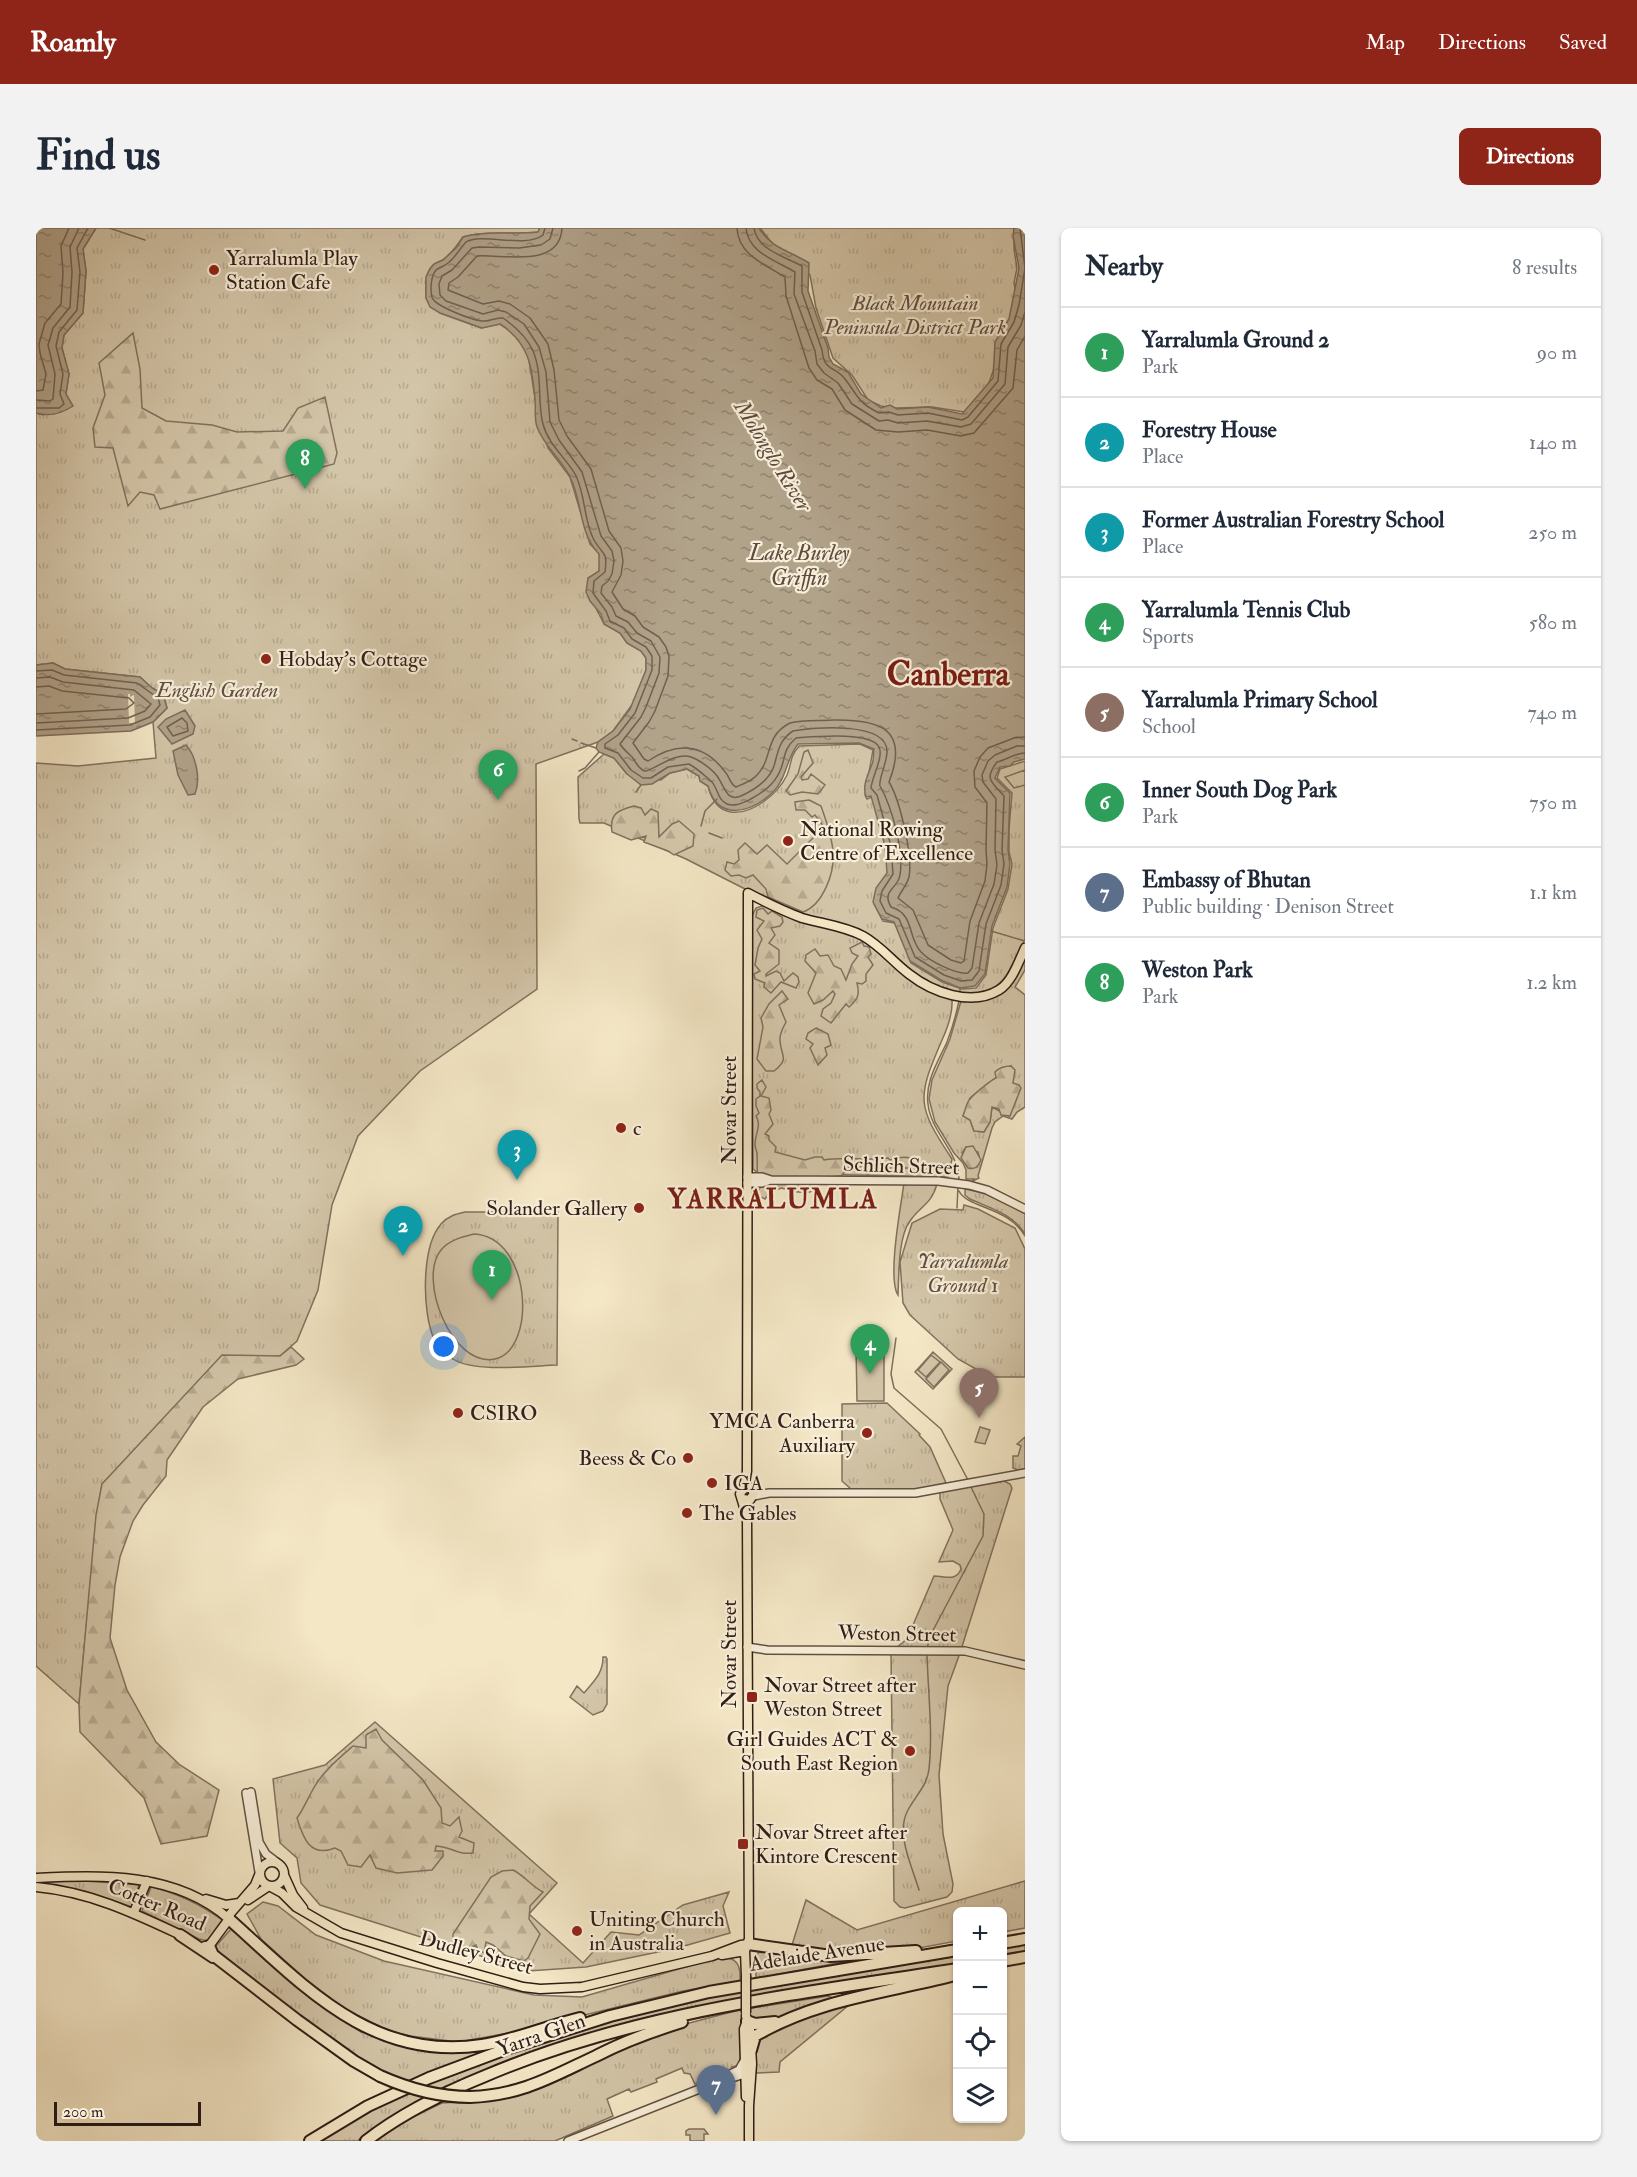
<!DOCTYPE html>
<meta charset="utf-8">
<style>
body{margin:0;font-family:"IM FELL Double Pica",serif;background:#f2f2f3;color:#1f2937}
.controls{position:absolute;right:18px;bottom:18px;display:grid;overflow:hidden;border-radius:9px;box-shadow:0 2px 4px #0004}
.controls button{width:54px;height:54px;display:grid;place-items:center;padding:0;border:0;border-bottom:2px solid #e0e1e3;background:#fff;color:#1f2937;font:30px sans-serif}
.scale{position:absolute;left:18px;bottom:15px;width:147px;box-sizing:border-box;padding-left:6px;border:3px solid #301d15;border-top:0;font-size:16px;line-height:21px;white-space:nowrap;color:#301d15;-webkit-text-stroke:4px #f8efda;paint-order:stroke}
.you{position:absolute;left:408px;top:1119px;width:21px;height:21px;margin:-15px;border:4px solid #fff;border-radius:50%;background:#1a73e8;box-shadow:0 0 0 9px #1a73e833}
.badge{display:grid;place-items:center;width:39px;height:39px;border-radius:50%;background:#8f2418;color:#fff;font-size:20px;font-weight:700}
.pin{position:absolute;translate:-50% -50px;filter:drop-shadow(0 2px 3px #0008)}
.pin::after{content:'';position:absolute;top:32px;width:21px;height:18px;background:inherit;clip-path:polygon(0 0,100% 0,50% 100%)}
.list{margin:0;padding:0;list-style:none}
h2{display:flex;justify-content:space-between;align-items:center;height:78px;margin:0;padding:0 24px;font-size:26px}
h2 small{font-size:20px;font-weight:400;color:#747a83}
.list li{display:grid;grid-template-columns:39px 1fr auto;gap:18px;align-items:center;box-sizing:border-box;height:90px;padding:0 24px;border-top:2px solid #e0e1e3}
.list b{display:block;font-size:22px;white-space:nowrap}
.list p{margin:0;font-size:20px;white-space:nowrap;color:#747a83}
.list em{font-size:20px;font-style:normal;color:#747a83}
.icon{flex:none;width:33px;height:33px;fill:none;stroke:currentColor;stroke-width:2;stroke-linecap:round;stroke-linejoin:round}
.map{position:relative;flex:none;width:989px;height:1913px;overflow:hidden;border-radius:9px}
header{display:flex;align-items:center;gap:36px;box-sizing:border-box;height:84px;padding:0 30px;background:#8f2418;color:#fff}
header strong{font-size:28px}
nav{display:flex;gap:33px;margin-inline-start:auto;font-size:21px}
.intro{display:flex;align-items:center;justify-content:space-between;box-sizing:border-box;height:144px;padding:0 36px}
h1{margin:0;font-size:42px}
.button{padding:15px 27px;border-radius:9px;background:#8f2418;color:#fff;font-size:21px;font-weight:700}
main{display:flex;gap:36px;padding:0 36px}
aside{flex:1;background:#fff;border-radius:9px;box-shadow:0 2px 4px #0004}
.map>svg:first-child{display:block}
.grass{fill:url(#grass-tufts);stroke:#82715e;stroke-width:1.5;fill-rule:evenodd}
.forest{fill:url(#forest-firs);stroke:#82715e;stroke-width:1.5}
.garden{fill:#d3c5a8;stroke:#82715e;stroke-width:1.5}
.water{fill:url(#water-ripples);stroke:#7d6d5b;stroke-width:1.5}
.pier{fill:#f4e7c6}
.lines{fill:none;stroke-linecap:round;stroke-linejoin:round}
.shore{stroke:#706050;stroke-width:1.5}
.stream{stroke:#7d6d5b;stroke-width:1.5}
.minor-casing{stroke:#615041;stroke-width:10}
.major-casing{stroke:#301d15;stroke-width:11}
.highway-casing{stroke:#301d15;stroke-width:14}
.minor{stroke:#f8efda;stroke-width:7}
.major{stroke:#f4e7c6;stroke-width:8}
.highway{stroke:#f4e7c6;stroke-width:10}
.major-bridge-casing{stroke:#301d15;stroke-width:11;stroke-linecap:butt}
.highway-bridge-casing{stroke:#301d15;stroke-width:14;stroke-linecap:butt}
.major-bridge{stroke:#f4e7c6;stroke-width:8}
.highway-bridge{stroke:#f4e7c6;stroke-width:10}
.poi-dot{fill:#8f2418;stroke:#f8efda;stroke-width:2}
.labels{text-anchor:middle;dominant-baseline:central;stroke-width:4.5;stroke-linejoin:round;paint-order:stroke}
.poi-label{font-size:21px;fill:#301d15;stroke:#f8efda;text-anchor:start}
.park-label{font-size:21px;font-style:italic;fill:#614f41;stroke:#f8efda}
.street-label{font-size:21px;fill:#301d15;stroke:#f8efda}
.water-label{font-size:22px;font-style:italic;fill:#5d4c3e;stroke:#f8efda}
.district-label{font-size:27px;font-weight:bold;letter-spacing:1.5px;fill:#7a1f14;stroke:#f8efda}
.town-label{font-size:33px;font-weight:bold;fill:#7a1f14;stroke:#f8efda}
</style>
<header>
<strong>Roamly</strong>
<nav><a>Map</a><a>Directions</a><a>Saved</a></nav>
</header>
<div class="intro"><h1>Find us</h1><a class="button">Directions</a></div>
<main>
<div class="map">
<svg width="989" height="1913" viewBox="0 0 989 1913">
<defs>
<pattern id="grass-tufts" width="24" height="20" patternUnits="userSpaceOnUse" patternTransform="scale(1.5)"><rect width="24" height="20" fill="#d3c5a8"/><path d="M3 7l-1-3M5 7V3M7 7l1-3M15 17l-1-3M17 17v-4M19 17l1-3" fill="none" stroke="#b5a990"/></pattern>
<pattern id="forest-firs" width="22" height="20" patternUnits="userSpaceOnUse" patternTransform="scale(1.5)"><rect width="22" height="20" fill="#d3c5a8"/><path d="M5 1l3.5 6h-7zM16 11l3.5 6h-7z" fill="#b5a990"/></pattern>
<pattern id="water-ripples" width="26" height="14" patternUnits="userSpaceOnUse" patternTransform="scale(1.5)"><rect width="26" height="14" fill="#b1a28a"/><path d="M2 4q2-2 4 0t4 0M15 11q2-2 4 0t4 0" fill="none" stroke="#908370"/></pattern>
</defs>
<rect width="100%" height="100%" fill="#f4e7c6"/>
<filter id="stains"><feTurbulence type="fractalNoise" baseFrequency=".00333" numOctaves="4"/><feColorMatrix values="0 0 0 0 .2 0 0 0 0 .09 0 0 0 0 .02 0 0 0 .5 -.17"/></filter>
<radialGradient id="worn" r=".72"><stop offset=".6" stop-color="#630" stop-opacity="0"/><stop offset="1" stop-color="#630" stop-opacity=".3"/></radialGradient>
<path class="grass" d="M60 0H504L502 4C477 7 451 2 427 9 421 17 416 25 408 31 404 34 399 34 396 38 388 47 390 60 390 70L404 85 445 100 464 96 478 105 492 126 499 170 512 220 534 249 554 316 563 325 564 334 560 380 568 396 584 405 591 415 605 423 610 430V442L598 474 577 503 562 514 500 536 501 761 384 843 322 908 296 977 282 1062 261 1113 244 1128H186L66 1256 61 1285 43 1476 0 1438V535L42 538 120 530 117 494 131 480 127 466 116 460 104 449 29 441 17 435 0 437V185L7 187 30 165 33 146 26 120 28 107 47 85 50 43 47 21Z
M724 0H978V21L981 40 978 55 982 73 949 166 928 184 896 179 860 180 845 178 832 172 816 147 797 130 780 80 774 47 766 38 740 20Z
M824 516 837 522 829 567 831 571 836 569 851 619 852 645 838 676 847 693 859 695 875 735 906 754 926 761 940 760 950 747 957 700 972 661 976 636 973 624V601L976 565 961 550 964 541 989 533V711L969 751 951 765 935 767 905 761 874 744 845 717 769 688 713 663 650 631 568 595H544L543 591 542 549 568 526 578 530 591 546 625 552 634 545 651 541 663 548 664 553 672 558C675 570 681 582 695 584 716 587 742 566 751 547 756 535 753 530 763 518Z
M729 677 816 706 832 714 893 762 916 771C917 786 912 799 906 812 881 870 880 877 916 931L912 949 722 945 717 941 715 690 720 680Z
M989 725V742L979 759 989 767V879L981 884 976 891 967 888 959 894 956 900 942 948 943 950 935 954 938 951H930V942L927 935 918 925 899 894 893 871 896 852 914 811 925 773C965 776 969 754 989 725ZM975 838 977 855 973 888 956 879 954 894 948 904 938 903 934 892 927 888 934 870ZM930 919 942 924 944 932 941 939 926 925Z
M868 955 901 956C895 977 885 977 874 993 862 1009 863 1046 862 1067 851 1051 865 977 868 955Z
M929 961 952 966 989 984V1006C977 986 954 980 934 971L929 967Z
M928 977 942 981 979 1000 989 1021V1149H954L922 1131 874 1087 867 1075 864 1034 876 995 904 981 927 982Z
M429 984H522L521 1137C495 1138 438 1145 417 1131 410 1127 401 1118 398 1111 386 1084 385 1019 405 996 412 988 420 986 429 984Z
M897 1124 916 1141 897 1161 879 1144Z
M851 1175 884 1206 883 1207 894 1219 910 1255 882 1261H815L806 1253V1176Z
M989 1209V1241L982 1242 977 1240V1228H982L985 1218 981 1216Z
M968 1253 974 1256 976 1260 924 1425 912 1458 903 1547 907 1606 917 1656 916 1664 911 1669 869 1680 864 1679 858 1673 855 1424 871 1411 898 1348C909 1348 920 1354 925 1341L924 1337 917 1333 903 1334 917 1302 904 1271V1264Z
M567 1429H570L571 1431V1476L567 1483 557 1487 534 1469 541 1458 548 1465C559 1452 567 1445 567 1429Z
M339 1494 521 1655 493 1686 547 1735 575 1704 603 1707 647 1677 693 1664 687 1678 694 1705 641 1720 550 1739 492 1743 284 1677 265 1655 261 1630 244 1615 237 1551 289 1537Z
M40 1652 103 1657 96 1679 49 1663 0 1656V1655Z
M989 1653V1700L967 1704 966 1684H921V1713L720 1750V1728L729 1716 756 1717 770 1672 821 1702Z
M115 1659C141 1665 164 1676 186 1692L171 1713 163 1711 106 1683Z
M227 1674 242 1678 280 1707 348 1733 498 1767 546 1769 684 1729C701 1729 705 1737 704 1753L647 1763 479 1804 422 1814 359 1806 309 1781 268 1750 225 1711 211 1686Z
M195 1701 292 1781 325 1804 366 1817 398 1823 438 1822 461 1818 370 1856C303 1827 247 1775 189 1731L179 1719Z
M989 1716V1724L967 1728V1720Z
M921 1728V1736L674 1777 410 1858 352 1891 321 1913H285C355 1867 431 1837 512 1812 541 1804 570 1793 599 1786 705 1759 814 1746 921 1728Z
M792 1768 813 1777 744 1834 743 1844 720 1845V1833H705L701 1841 700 1838 696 1839V1842L659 1856 654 1846 648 1845 646 1840 620 1851 621 1854 595 1864 593 1861 571 1871 577 1888 519 1913H339L358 1898 406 1875 457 1872 642 1798 703 1782Z
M653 1901H668L672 1906H668V1913H654V1907H650V1903Z"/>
<path class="forest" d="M97 105 104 141 106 180 130 193 176 197 201 204 247 203 262 180 289 169 301 225 298 236 124 281 118 267 104 264 92 278 77 220 59 219 57 200 69 167 63 135Z
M772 522 777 535 765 549 766 552 772 551 775 546 789 557 782 566 766 564 754 567 750 563 762 546 768 524Z
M989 542V557L978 560 969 549Z
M773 572 785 578C790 593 796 608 797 624 799 644 787 677 767 684L732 669 730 661 717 647 710 650 703 647 695 648 689 642 691 634 698 636 703 632 702 622 709 615 721 626 731 617 751 636 788 599 779 587 776 589 769 582H760L759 574Z
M598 578 605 580 609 587 615 581 622 584 623 609 636 596 643 593 658 606 657 618 638 627 632 623 608 614 610 608 595 612 576 604C573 585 583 582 598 578Z
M727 680 732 686 736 683 746 689 747 694 744 698 735 700 739 707 733 715 743 722V736L730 746V748L740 743 744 745 748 753 757 745 762 749 763 754 760 760 745 754 735 765 728 759 729 755 719 751 718 746 724 743 719 737 722 720 726 711 721 702 728 693 720 689 721 682Z
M826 714 828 718 833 719 835 726 832 729 837 737 830 746V753L826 756 821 755C824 767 822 771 813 779L810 776 795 795 785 788 787 781 795 775 799 766 797 763 787 772 778 776 772 765 780 745 769 733 770 727 779 721 784 728 792 727 798 738 805 741 810 752 816 736 822 728 816 725 814 720Z
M746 763 752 771 743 777 750 794C747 800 743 806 744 813 745 829 754 830 738 843H730L721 831 727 799 725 790 733 776Z
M780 800 792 806 795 817 789 820 791 827 782 837 774 820 777 816 770 811 772 805Z
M975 838 979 842 977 855 983 857 985 860 974 888 965 887 963 881 956 879 954 894 948 904 938 903 934 892 927 888C929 884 930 875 934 871 938 866 955 852 960 850L959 844C964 839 969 838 975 838Z
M726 852 730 859 725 868 733 870 735 882 733 886 737 896 729 906 733 908V912L740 919 739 924 769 932 779 929H786L788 932C809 928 830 933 852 930L854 932C865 928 877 928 886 936L881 940H843L836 945 831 946 825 939 812 940 805 948C791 947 784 955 774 964H762L745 960 734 965 729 971 723 968V960L726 959C719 950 722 937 721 926 721 923 719 920 719 916 719 905 726 898 720 888L723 885 720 878V871L724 868V864L721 860V856Z
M937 918 945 932C942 938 940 942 932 940L925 930 930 919Z
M255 1119 268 1131 260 1137 202 1151 167 1179 131 1232 130 1248 107 1277 97 1293 84 1329 79 1357 74 1410 91 1462 120 1514 144 1537 183 1562 171 1608 125 1616 108 1570 44 1504 43 1476 60 1287 66 1256 186 1127 244 1128Z
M340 1501 346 1512 387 1552 405 1580 406 1595 414 1598 423 1589 426 1603 423 1609 438 1615 437 1625C420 1627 417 1619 400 1618L399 1623H407V1628L396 1642 361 1645 340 1640 334 1627 325 1639 312 1637 305 1623 299 1620C274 1630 267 1610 261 1590 267 1582 270 1574 275 1565 284 1546 302 1531 317 1518L330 1520V1507Z
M477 1642C489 1648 495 1658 507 1664L494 1678 493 1691 504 1706 492 1730 488 1733 470 1728 457 1717 450 1714 448 1725 442 1722 440 1717 434 1720 417 1715V1706L455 1649 466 1643Z"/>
<path class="garden" d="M438 1006C496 1009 501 1122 459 1131 416 1140 381 1051 405 1022 413 1012 426 1009 438 1006Z
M820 1119H848V1173H821Z
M895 1127 904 1134 890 1149 882 1142Z
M905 1134 913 1142 898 1159 890 1151Z
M944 1199 954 1202 949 1216 939 1214Z"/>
<path class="water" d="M0 0H60L47 21 50 43 47 85 28 107 26 120 33 146 30 166 37 178C25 186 14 189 0 185Z
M504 0H723C735 20 754 23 773 35L772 63 792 120 793 129 797 136 812 144 825 166 845 180 854 177 861 181 892 179 926 186 957 150 959 114 973 91 983 40 977 8 978 0H989V531L978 534 974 538 964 539 959 550 974 565 972 622 974 636 971 659 956 698 949 746 939 758 924 760 905 752 874 733 858 694 846 691 837 674 840 660 851 645 849 618 835 568 830 569C826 557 832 547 836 536 838 532 837 526 838 521L823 515 762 516C750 531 751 550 737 564 715 585 682 594 672 558L664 553 663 548 651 541 634 545 616 556 605 557 591 546 578 530 563 524 560 520 562 514 577 503 594 481 610 442V430L605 423 591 415 584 405 568 396 565 386 554 373 550 364 552 350 563 343V326C542 304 547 274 534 249 525 231 508 218 501 199 498 191 500 180 499 171 496 138 493 115 464 96L446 100 404 85 394 79 390 70V49L394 41 398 36 407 32 420 20 427 9C451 2 477 7 502 4Z
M17 435 29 441 104 449 116 460 127 466 131 480 117 494 95 503 0 508V437Z
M149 482 159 498 157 506 136 516 122 499 130 491Z
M150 517C160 528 165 551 159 566L152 567 142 547 137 523Z"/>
<path class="pier" d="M92 466H94V469L98 467 99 497 96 495H93Z"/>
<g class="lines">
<path class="shore" d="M509 0 507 7C489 21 445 4 430 14 425 19 419 30 412 35 409 38 404 39 400 42 395 48 394 61 396 69 398 78 440 94 449 93 455 93 460 89 467 90 480 99 491 109 497 123 507 146 501 175 507 196 512 216 529 229 539 246 550 266 547 292 558 312 567 328 572 322 569 344L558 353 557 365 570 383 574 393 588 400 596 411 610 419 616 428V442L599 485 582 507 569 516V520L582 525 595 542 607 550H615L632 539 653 536C662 541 668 547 675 553 682 559 681 572 691 576 699 579 706 575 713 572 726 565 738 557 744 543 750 530 746 522 760 510 776 509 835 503 843 519 848 528 836 549 835 560L841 567 855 618 857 646 846 663 844 673 850 685 863 691 879 729 908 747 925 753 936 752 943 743 950 696 965 657 968 636 966 622 968 568C957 555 947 552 961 534 970 532 979 525 989 525
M517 0 514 11 505 17 483 20 443 19 436 20 416 42 406 48 403 56 404 67 410 73 447 86 462 82 470 84 488 96 503 119 510 144 514 194 523 212 546 244 565 308 576 323 578 333 576 346 572 353 566 358 565 365 576 379 580 388 592 394 601 405 615 413 624 429 623 445 610 479 605 489 584 516C587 521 592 525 596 529 600 534 602 540 608 543 615 545 638 523 655 529 664 532 679 543 683 551 689 560 691 574 705 568 718 562 733 553 738 538 742 524 743 512 757 503 777 499 852 493 851 524 851 534 842 553 844 558 856 579 868 623 864 647 862 661 845 662 855 679 879 686 871 709 885 724 893 733 921 747 932 745L936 740 943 695 958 656 961 637 959 622 960 571 947 554 946 547 952 533 959 527 981 518H989
M526 0C524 41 467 26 441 28L422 49 413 55 412 62 447 76 463 73 474 76 494 90 512 116 518 142 523 192 531 208 555 241 573 303 585 320 587 333 585 347 576 364 587 381 599 388 607 399 623 409 630 419 633 428 632 448 619 483 613 494 597 515 608 531 612 533C642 513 668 515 690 545 694 550 694 556 700 559 707 556 716 553 721 547 737 531 728 508 754 495 767 492 783 493 796 492 843 491 874 500 853 554 864 572 877 628 873 649 871 657 865 663 862 670L877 682 892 717 915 732 925 735 928 733 934 693 949 653 951 636 950 622 951 575 939 559 938 543 944 529 952 520 978 510 989 509
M701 0C702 27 730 37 749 49L750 68 773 140 781 152 796 161 809 182 840 202 862 204 891 202 925 208 938 205 977 160 981 122 989 108
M710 0C712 25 741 33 759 44L758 66 779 123 781 136 788 145 802 155 816 176 843 193 852 192 862 195 891 193 925 199 935 196 969 156 972 119 985 97 989 84
M718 0C721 22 750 29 766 38V64L786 122C788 144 799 138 809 151 823 169 821 174 843 185L853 184 862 187 892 185 926 192 932 189 962 153 965 116 978 94 983 77 989 40 984 0
M0 163 7 162 10 146 4 125 3 116 9 95 25 76 27 45 25 18 33 0
M0 172 14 173 17 171 19 146 12 117 17 100 34 79 36 44 34 19 43 0
M0 180H23L28 176 24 166 27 146 20 118 23 104 41 82 44 44 41 20 52 0
M0 443 16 442 28 447 101 455 122 470 124 477 114 489 94 497 0 502
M0 450 14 449 27 454 98 462 115 476 109 483 92 490 0 495
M0 459 13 458 26 463 93 470 98 475 90 481 0 486
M146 490 151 495 152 503 137 508 131 499Z"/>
<path class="stream" d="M73 0 109 12
M536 511 541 513
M545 515 560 520
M543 543 549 540 563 524
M600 564 605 557
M665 598 669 583 681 571
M673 605 686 610
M955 703 989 713
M924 764V760
M923 773C920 787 916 801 911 814 902 834 889 853 892 876 895 905 923 923 923 953
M923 963C931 980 973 979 989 1008
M921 980 922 958
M860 1110 855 1146 858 1160 905 1201 932 1252
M891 1421 894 1408 947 1308 948 1286 934 1257
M883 1662C876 1638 859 1605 872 1582 880 1567 891 1558 893 1541 897 1504 892 1464 891 1426"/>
<defs>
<path id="minor" d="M711 949H726L735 952
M711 955H726L735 952 902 953 933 957 951 962 989 981
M718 1268 733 1265H879L989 1245
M711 1419 731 1422 929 1423 989 1437
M215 1564 223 1614 230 1626 242 1635
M210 1565 223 1644
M686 1850 703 1842 708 1833
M532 1913 676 1856 709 1846"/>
<path id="major" d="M707 1271 714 1272 718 1265 715 1260H708
M224 1646a12 12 0 1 1 24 0a12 12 0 1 1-24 0Z
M248 1647 257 1667 267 1680
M0 1650C66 1647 140 1644 193 1691
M233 1658 246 1665 260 1679 305 1705 401 1735 487 1759 504 1761 546 1759 676 1728 705 1717 712 1716
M0 1659C55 1664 100 1686 149 1709
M170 1671 190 1677 203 1675
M212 1672 233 1658
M98 1684 111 1653
M169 1718H173L176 1714 193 1691 194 1686 219 1657 223 1647
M686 1727 709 1723
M710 1748 709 1723 713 1711 711 1289 704 1266 708 1260 711 1243 712 665C729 674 747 683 766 690 787 696 808 698 827 708 845 718 857 734 873 746 896 764 935 779 963 762 976 754 983 733 989 720
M710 1788 714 1801 716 1836 713 1878V1913
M710 1869 708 1801 711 1793"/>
<path id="highway" d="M193 1691C268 1758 336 1834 446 1817 479 1812 511 1798 544 1790
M144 1707 177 1729
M966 1715 989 1711
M712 1716 795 1728 880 1723
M173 1718 177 1727 261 1792 318 1833 344 1848
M966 1733 989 1729
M711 1793 719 1796 739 1794
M715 1822 719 1808C779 1772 849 1765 915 1748
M434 1869C486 1867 515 1849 560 1828 587 1814 617 1803 646 1794
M274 1913 332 1878 393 1850 473 1820 574 1788 673 1764 921 1722
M330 1913C366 1885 407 1865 449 1848 599 1784 762 1766 921 1741"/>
</defs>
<use href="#minor" class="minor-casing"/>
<use href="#major" class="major-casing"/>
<use href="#highway" class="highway-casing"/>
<use href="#minor" class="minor"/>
<use href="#major" class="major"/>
<use href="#highway" class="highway"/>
<defs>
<path id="major-bridge" d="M710 1748V1785"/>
<path id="highway-bridge" d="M344 1848C373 1861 402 1869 434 1869"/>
</defs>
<use href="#major-bridge" class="major-bridge-casing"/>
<use href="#highway-bridge" class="highway-bridge-casing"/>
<use href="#major-bridge" class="major-bridge"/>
<use href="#highway-bridge" class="highway-bridge"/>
</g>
<g class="poi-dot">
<circle cx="178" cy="42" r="6"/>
<circle cx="230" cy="431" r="6"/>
<circle cx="752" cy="613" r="6"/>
<circle cx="585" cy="900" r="6"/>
<circle cx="603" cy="980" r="6"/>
<circle cx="422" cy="1185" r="6"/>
<circle cx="831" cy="1205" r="6"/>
<circle cx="652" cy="1230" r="6"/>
<circle cx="676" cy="1255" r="6"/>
<circle cx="651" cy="1285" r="6"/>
<rect x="710" y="1463" width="12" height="12" rx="3"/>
<circle cx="874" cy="1523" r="6"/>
<rect x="701" y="1610" width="12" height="12" rx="3"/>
<circle cx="541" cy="1703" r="6"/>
</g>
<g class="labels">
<g class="poi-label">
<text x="190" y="30">Yarralumla Play<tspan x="190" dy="24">Station Cafe</tspan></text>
<text x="242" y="431">Hobday’s Cottage</text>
<text x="764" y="601">National Rowing<tspan x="764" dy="24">Centre of Excellence</tspan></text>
<text x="597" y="900">c</text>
<text x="591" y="980" text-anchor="end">Solander Gallery</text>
<text x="434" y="1185">CSIRO</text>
<text x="819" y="1193" text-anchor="end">YMCA Canberra<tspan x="819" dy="24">Auxiliary</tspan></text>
<text x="640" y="1230" text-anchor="end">Beess &amp; Co</text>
<text x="688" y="1255">IGA</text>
<text x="663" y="1285">The Gables</text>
<text x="728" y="1457">Novar Street after<tspan x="728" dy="24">Weston Street</tspan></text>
<text x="862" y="1511" text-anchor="end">Girl Guides ACT &amp;<tspan x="862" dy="24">South East Region</tspan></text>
<text x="719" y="1604">Novar Street after<tspan x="719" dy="24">Kintore Crescent</tspan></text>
<text x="553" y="1691">Uniting Church<tspan x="553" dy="24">in Australia</tspan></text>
</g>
<g class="park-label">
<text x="879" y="75">Black Mountain<tspan x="879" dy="24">Peninsula District Park</tspan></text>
<text x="181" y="462">English Garden</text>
<text x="927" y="1033">Yarralumla<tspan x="927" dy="24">Ground 1</tspan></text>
</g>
<g class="street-label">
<text transform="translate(693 882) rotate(-90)">Novar Street</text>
<text transform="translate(865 938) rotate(2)">Schlich Street</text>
<text transform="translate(861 1406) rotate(1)">Weston Street</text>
<text transform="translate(693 1426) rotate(-90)">Novar Street</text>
<text transform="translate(121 1677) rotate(23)">Cotter Road</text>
<text transform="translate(440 1725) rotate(15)">Dudley Street</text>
<text transform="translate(781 1726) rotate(-9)">Adelaide Avenue</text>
<text transform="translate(505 1807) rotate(-19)">Yarra Glen</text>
</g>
<g class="water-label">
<text transform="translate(737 228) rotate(58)">Molonglo River</text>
<text x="763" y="325">Lake Burley<tspan x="763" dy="25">Griffin</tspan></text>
</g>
<g class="district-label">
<text x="737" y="971">YARRALUMLA</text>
</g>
<g class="town-label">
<text x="912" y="446">Canberra</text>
</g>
</g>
<rect width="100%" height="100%" filter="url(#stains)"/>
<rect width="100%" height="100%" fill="url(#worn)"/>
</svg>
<div class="controls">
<button>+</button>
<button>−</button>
<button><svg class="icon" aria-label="locate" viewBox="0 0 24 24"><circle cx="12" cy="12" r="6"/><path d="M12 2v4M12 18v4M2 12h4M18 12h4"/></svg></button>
<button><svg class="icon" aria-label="layers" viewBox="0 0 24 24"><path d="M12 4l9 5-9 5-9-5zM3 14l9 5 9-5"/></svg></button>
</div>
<div class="scale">200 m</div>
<div class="you"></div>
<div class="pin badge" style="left:456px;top:1072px;background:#2e9e5b">1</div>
<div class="pin badge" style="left:367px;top:1028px;background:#0f9aa8">2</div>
<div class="pin badge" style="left:481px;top:952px;background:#0f9aa8">3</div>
<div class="pin badge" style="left:834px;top:1146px;background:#2e9e5b">4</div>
<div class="pin badge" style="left:943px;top:1190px;background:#8d6e63">5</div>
<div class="pin badge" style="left:462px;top:572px;background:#2e9e5b">6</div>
<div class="pin badge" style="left:680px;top:1887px;background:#5c6f8a">7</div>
<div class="pin badge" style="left:269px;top:261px;background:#2e9e5b">8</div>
</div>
<aside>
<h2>Nearby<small>8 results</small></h2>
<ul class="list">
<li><span class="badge" style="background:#2e9e5b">1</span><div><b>Yarralumla Ground 2</b><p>Park</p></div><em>90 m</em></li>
<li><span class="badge" style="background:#0f9aa8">2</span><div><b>Forestry House</b><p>Place</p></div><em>140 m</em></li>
<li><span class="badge" style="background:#0f9aa8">3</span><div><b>Former Australian Forestry School</b><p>Place</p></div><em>250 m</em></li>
<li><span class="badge" style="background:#2e9e5b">4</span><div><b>Yarralumla Tennis Club</b><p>Sports</p></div><em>580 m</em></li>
<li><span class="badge" style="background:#8d6e63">5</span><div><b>Yarralumla Primary School</b><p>School</p></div><em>740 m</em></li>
<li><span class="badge" style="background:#2e9e5b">6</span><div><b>Inner South Dog Park</b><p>Park</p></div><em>750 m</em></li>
<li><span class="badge" style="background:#5c6f8a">7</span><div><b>Embassy of Bhutan</b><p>Public building · Denison Street</p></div><em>1.1 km</em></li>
<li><span class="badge" style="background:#2e9e5b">8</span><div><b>Weston Park</b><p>Park</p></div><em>1.2 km</em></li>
</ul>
</aside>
</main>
